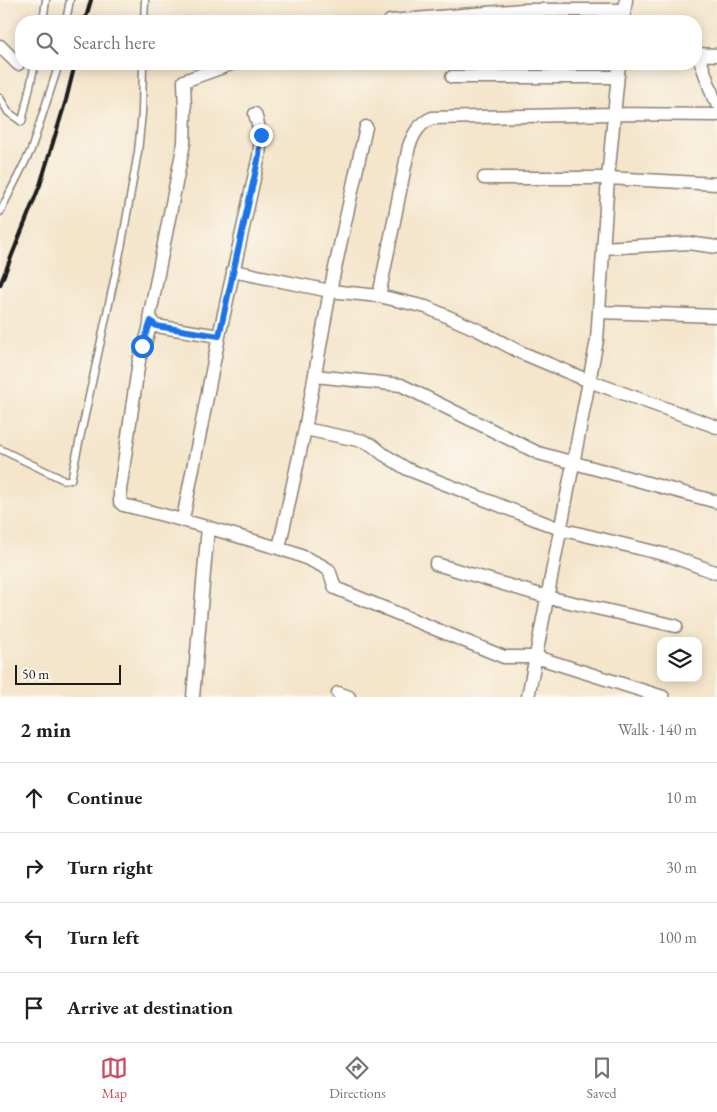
<!DOCTYPE html>
<meta charset="utf-8">
<style>
body{margin:0;font-family:"EB Garamond",serif;background:#f6f6f6;color:#202124}
.controls{position:absolute;right:15px;bottom:15px;display:grid;overflow:hidden;border-radius:10px;box-shadow:0 2px 12px #0003}
.controls button{width:45px;height:45px;display:grid;place-items:center;padding:0;border:0;border-bottom:1px solid #e0e0e0;background:#fff;color:#202124;font:25px sans-serif}
.scale{position:absolute;left:15px;bottom:12px;width:106px;box-sizing:border-box;padding-left:5px;border:2px solid #1c1c1c;border-top:0;font-size:14px;line-height:18px;white-space:nowrap;color:#1c1c1c;-webkit-text-stroke:4px #fbf7ec;paint-order:stroke}
.stop{position:absolute;width:15px;height:15px;margin:-11px;border:4px solid #1a73e8;border-radius:50%;background:#fff}
.stop.end{background:#1a73e8;border-color:#fff;box-shadow:0 1px 5px #0008}
.list{margin:0;padding:0;list-style:none}
h2{display:flex;justify-content:space-between;align-items:center;height:65px;margin:0;padding:0 20px;font-size:21px}
h2 small{font-size:16px;font-weight:400;color:#757577}
.list li{display:grid;grid-template-columns:32px 1fr auto;gap:15px;align-items:center;box-sizing:border-box;height:70px;padding:0 20px;border-top:1px solid #e0e0e0}
.list b{display:block;font-size:19px;white-space:nowrap}
.list em{font-size:16px;font-style:normal;color:#757577}
.icon{flex:none;width:28px;height:28px;fill:none;stroke:currentColor;stroke-width:2;stroke-linecap:round;stroke-linejoin:round}
.map{position:relative;flex:none;width:717px;height:697px;overflow:hidden}
.search{position:absolute;background:#fff;box-shadow:0 2px 12px #0003;left:15px;right:15px;top:15px;height:55px;display:flex;align-items:center;gap:12px;box-sizing:border-box;padding:0 18px;border-radius:20px;color:#757577;font-size:19px}
.sheet{height:345px;background:#fff}
nav{display:flex;justify-content:space-around;align-items:center;box-sizing:border-box;height:70px;border-top:1px solid #e0e0e0;background:#fff;font-size:14px;color:#757577}
nav a{display:grid;justify-items:center;gap:2px}
nav .on{color:#d1495b}
.map>svg:first-child{display:block}
.lines{fill:none;stroke-linecap:round;stroke-linejoin:round}
.service-casing{stroke:#888074;stroke-width:9}
.minor-casing{stroke:#888074;stroke-width:15}
.service{stroke:#fff;stroke-width:6}
.minor{stroke:#fff;stroke-width:12}
.rail{stroke:#1c1c1c;stroke-width:4}
.route{stroke:#1a73e8;stroke-width:6}
</style>
<div class="map">
<svg width="717" height="697" viewBox="0 0 717 697">
<rect width="100%" height="100%" fill="#fbf7ec"/>
<filter id="ink" filterUnits="userSpaceOnUse"><feTurbulence type="fractalNoise" baseFrequency=".02" numOctaves="2"/><feDisplacementMap in="SourceGraphic" scale="10" xChannelSelector="R" yChannelSelector="G"/><feConvolveMatrix kernelMatrix="1 2 1 2 8 2 1 2 1" color-interpolation-filters="sRGB"/></filter>
<filter id="wash" filterUnits="userSpaceOnUse"><feTurbulence type="fractalNoise" baseFrequency=".0096" numOctaves="4" result="noise"/><feDisplacementMap in="SourceGraphic" scale="20" xChannelSelector="R" yChannelSelector="G"/><feGaussianBlur stdDeviation="1.12" result="paint"/><feColorMatrix in="noise" values="0 0 0 0 0 0 0 0 0 0 0 0 0 0 0 0 0 1.4 0 .05"/><feComposite in="paint" operator="in"/></filter>
<g filter="url(#wash)">
<rect width="100%" height="100%" fill="#f4e5cb"/>
</g>
<g filter="url(#ink)">
<g class="lines">
<defs>
<path id="service" d="M43 21 46 0
M66 21 70 0
M144 21 145 0
M0 98 8 112 22 122 35 64
M0 212 31 150 59 64
M0 449 64 480H71L122 243 138 152 142 113 143 64"/>
<path id="minor" d="M390 21 522 10H624
M623 21 626 0
M0 46 18 64
M696 54 717 55
M698 54 714 99 717 103
M231 64 184 81 185 111 184 143 150 314C153 327 142 347 139 361L120 490V502L123 505C167 515 210 528 254 541 279 548 307 556 329 570L335 588 504 657H536L663 697
M452 77H617
M484 178H608L717 184
M603 248 688 243 717 247
M233 271 330 291 379 296 426 307 478 330 520 352 589 381 717 427
M379 296 409 146C414 133 419 124 432 118L614 114 717 115
M599 312 717 316
M151 321 156 326 219 336
M315 376 401 385 538 453 717 502
M305 429 363 441 372 445 383 454 407 469 560 529 671 556 717 573
M183 519 219 336 259 156 261 135 255 114
M279 548 305 429 330 291 366 127
M436 564 547 597 676 626
M338 693 349 697
M193 697 208 527
M528 697 597 340 608 178 619 64"/>
</defs>
<use href="#service" class="service-casing"/>
<use href="#minor" class="minor-casing"/>
<use href="#service" class="service"/>
<use href="#minor" class="minor"/>
<path class="rail" d="M85 21 91 0
M0 285 40 185 66 100 75 64"/>
</g>
</g>
<g class="lines" filter="url(#ink)">
<path class="route" d="M142 346 151 321 156 326 219 336 259 156 261 135"/>
</g>
</svg>
<div class="controls">
<button><svg class="icon" aria-label="layers" viewBox="0 0 24 24"><path d="M12 4l9 5-9 5-9-5zM3 14l9 5 9-5"/></svg></button>
</div>
<div class="scale">50 m</div>
<div class="stop" style="left:142px;top:346px"></div>
<div class="stop end" style="left:261px;top:135px"></div>
<div class="search"><svg class="icon" aria-label="search" viewBox="0 0 24 24"><circle cx="10" cy="10" r="6"/><path d="M15 15l6 6"/></svg>Search here</div>
</div>
<section class="sheet">
<h2>2 min<small>Walk · 140 m</small></h2>
<ul class="list">
<li><svg class="icon" aria-label="ahead" viewBox="0 0 24 24"><path d="M12 20V5M6 11l6-6 6 6"/></svg><div><b>Continue</b></div><em>10 m</em></li>
<li><svg class="icon" aria-label="right" viewBox="0 0 24 24"><path d="M7 20v-9h11M14 6l5 5-5 5"/></svg><div><b>Turn right</b></div><em>30 m</em></li>
<li><svg class="icon" aria-label="left" viewBox="0 0 24 24"><path d="M17 20v-9H6M10 6l-5 5 5 5"/></svg><div><b>Turn left</b></div><em>100 m</em></li>
<li><svg class="icon" aria-label="arrive" viewBox="0 0 24 24"><path d="M6 21V4h12l-3 4 3 4H6"/></svg><div><b>Arrive at destination</b></div></li>
</ul>
</section>
<nav>
<a class="on"><svg class="icon" aria-label="map" viewBox="0 0 24 24"><path d="M3 6l6-2 6 2 6-2v14l-6 2-6-2-6 2zM9 4v14M15 6v14"/></svg>Map</a>
<a><svg class="icon" aria-label="directions" viewBox="0 0 24 24"><path d="M12 3l9 9-9 9-9-9zM9 14v-3h6M13 9l2 2-2 2"/></svg>Directions</a>
<a><svg class="icon" aria-label="saved" viewBox="0 0 24 24"><path d="M7 4h10v16l-5-4-5 4z"/></svg>Saved</a>
</nav>
